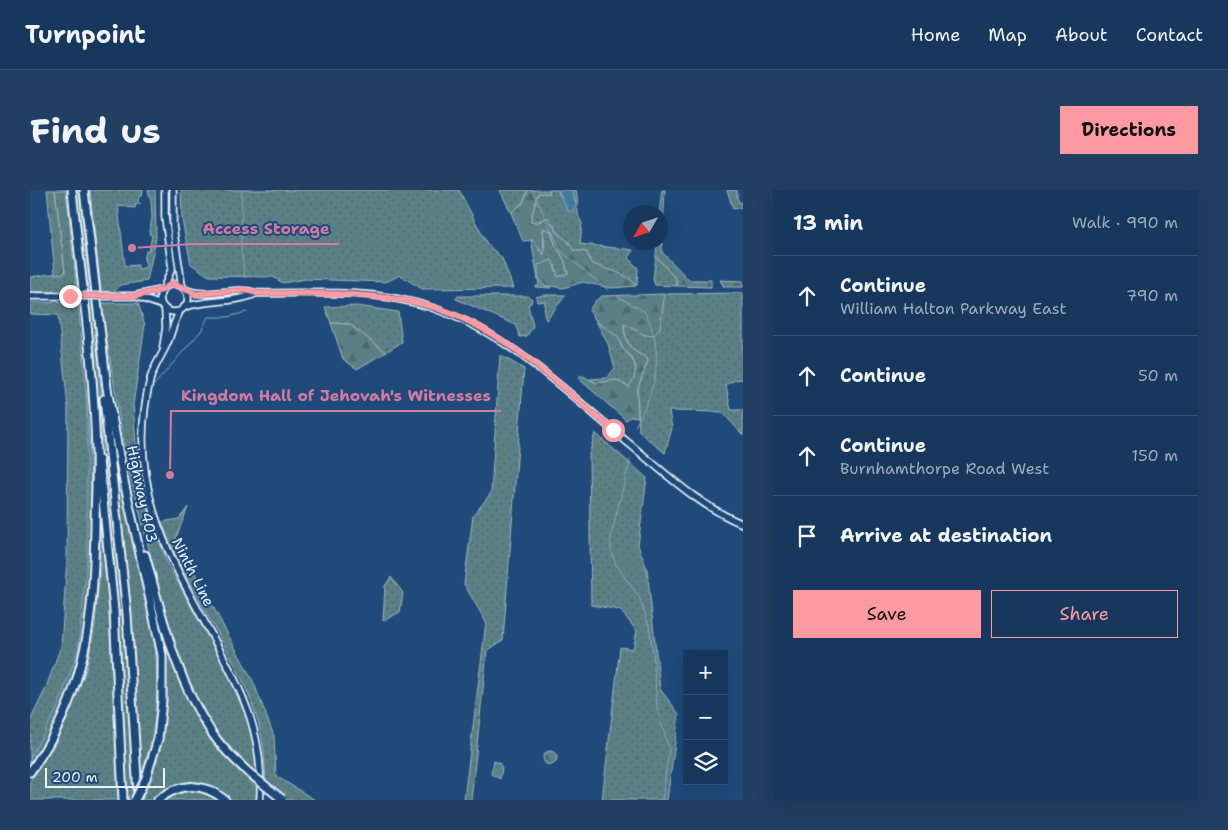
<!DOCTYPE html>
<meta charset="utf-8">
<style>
body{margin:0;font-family:"Shantell Sans",sans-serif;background:#203f62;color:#f1f3f6}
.controls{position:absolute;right:15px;bottom:15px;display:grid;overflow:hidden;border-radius:0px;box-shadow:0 5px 20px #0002}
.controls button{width:45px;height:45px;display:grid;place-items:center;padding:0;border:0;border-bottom:1px solid #365272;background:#17385c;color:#f1f3f6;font:25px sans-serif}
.compass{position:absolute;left:593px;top:15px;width:45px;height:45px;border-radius:50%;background:#17385c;box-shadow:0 5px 20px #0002;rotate:231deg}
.scale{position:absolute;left:15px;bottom:12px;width:120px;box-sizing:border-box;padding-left:5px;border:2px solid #e8f1f8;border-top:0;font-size:14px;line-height:18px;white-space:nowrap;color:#e8f1f8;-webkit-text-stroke:4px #1f4a7a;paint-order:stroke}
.stop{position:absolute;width:15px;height:15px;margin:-11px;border:4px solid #ff9aa2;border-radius:50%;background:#fff}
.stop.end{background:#ff9aa2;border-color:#fff;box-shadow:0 1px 5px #0008}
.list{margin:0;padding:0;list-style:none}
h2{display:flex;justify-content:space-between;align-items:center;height:65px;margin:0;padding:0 20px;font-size:21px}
h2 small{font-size:16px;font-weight:400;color:#9eacbb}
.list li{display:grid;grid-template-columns:32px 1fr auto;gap:15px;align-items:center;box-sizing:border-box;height:80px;padding:0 20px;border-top:1px solid #365272}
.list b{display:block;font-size:19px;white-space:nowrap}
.list p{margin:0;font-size:16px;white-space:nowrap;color:#9eacbb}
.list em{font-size:16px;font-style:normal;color:#9eacbb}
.actions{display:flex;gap:10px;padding:15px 20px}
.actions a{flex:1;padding:11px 0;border:1px solid #ff9aa2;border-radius:0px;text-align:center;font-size:18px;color:#ff9aa2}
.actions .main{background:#ff9aa2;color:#111}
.icon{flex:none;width:28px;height:28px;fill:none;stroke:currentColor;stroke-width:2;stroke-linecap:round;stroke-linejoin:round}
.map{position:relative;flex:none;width:713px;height:610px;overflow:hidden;border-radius:0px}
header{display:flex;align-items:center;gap:30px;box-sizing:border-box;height:70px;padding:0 25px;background:#17385c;border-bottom:1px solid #365272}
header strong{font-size:24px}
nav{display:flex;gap:28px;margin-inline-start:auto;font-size:18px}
.intro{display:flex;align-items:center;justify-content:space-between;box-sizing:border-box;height:120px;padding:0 30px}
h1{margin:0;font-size:35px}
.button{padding:12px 22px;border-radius:0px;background:#ff9aa2;color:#111;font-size:18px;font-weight:700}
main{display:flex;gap:30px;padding:0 30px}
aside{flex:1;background:#17385c;border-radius:0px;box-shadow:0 5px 20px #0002}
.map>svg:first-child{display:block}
.grass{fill:url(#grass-dots);stroke:#a1b8bf}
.forest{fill:url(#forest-firs);stroke:#a1b8bf}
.water{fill:url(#water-ripples);stroke:#86a9c4}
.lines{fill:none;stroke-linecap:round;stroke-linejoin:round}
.stream{stroke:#86a9c4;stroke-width:1}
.secondary-casing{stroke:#e8f1f8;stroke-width:9}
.highway-casing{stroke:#e8f1f8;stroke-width:11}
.secondary{stroke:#1f4a7a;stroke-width:5.5}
.highway{stroke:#1f4a7a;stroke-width:7}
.secondary-bridge-casing{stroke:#e8f1f8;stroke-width:9;stroke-linecap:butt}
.highway-bridge-casing{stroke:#e8f1f8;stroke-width:11;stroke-linecap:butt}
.secondary-bridge{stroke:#1f4a7a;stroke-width:5.5}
.highway-bridge{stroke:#1f4a7a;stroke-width:7}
.route{stroke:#ff9aa2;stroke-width:6}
.labels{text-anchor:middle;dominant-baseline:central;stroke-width:4;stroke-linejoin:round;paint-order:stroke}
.street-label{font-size:15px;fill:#e8f1f8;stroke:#1f4a7a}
.leader{fill:none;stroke:#d37aa2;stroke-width:2}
.callout-dot{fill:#d37aa2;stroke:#1f4a7a;stroke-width:2}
.callout-label{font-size:16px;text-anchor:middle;font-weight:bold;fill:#d37aa2;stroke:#1f4a7a;stroke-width:4;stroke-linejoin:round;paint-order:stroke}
</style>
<header>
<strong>Turnpoint</strong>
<nav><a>Home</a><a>Map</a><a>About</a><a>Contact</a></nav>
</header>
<div class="intro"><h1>Find us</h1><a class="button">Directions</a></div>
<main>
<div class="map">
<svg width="713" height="610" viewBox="0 0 713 610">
<defs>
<pattern id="grass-dots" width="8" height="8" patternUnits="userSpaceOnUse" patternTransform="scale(1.25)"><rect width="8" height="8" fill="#5a8086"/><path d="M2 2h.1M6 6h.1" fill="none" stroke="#51676b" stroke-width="1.8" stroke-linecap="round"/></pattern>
<pattern id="forest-firs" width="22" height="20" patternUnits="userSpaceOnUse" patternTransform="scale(1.25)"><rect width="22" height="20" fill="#5a8086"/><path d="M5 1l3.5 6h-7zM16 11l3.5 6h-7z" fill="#51676b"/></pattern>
<pattern id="water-ripples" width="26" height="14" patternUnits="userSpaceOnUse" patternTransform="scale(1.25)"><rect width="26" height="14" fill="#4479a1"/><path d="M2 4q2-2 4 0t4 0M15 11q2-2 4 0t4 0" fill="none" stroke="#45637a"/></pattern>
</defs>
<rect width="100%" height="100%" fill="#1f4a7a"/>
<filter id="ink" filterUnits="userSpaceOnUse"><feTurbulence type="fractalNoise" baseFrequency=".02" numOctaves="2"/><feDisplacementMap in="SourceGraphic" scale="10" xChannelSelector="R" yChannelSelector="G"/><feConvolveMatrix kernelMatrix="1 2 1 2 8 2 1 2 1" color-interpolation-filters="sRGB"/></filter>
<g filter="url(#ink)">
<path class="grass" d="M25 0H36L47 101 0 102V87L35 82Z
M44 0H49L60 101H57Z
M60 0H113L112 6H109L108 13 111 14H106L105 18 88 16 95 76 108 75V80L117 76 114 70 116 61H119L122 45 119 44 122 28 121 10 118 0H125L126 48 117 91 90 95 84 102 71 101Z
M151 0H429L457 54 472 68 483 98 392 99 370 85 356 92 275 89 253 93 243 87 179 86 161 74 152 30Z
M470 0H498L493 12 481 23Z
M519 0H528L529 5 546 15 542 0H546C549 11 545 24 552 33L550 54 603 60 598 68 608 78 607 95 561 73 557 62 543 60C535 51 528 44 523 33L514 30 500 32 508 3H520Z
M513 38 521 41 525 54 534 69 538 84 528 87 525 75 513 95 521 98 505 97 509 95 501 49 507 55 510 61H515Z
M626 66 646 89 647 96 625 95 623 89Z
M713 103V189L705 190 696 195 701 220H713V245L692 222 639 221 642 238 635 263 609 242 607 200 618 171 616 167C599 161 595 150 594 133L615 145 631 131C630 121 636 112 633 104Z
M513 105H536L516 130 514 124 515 111 507 112 506 107Z
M428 106H497L502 109 501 113 498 115 503 136 497 146 490 147 486 135 426 109Z
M0 112 48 113C56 191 62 266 61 344 61 377 61 413 55 446 47 493 25 537 0 578V531L15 500 31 456 37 369 38 217 28 125 0 124Z
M58 113H62L92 396 106 602 102 610H97L91 470 85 383Z
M71 113H108L115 135 103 215 108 279 117 317 138 375 201 488 215 519 225 557 228 590 179 537 147 469 96 269Z
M327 116 368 122 372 152 356 162 319 134 301 133 295 117Z
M566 131C572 136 585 142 589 148 591 152 590 156 593 159 604 169 612 184 599 197L587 190 566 193 560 189 577 188 585 178 578 154Z
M470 165 494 179 473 450 457 461 441 610H434L456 432 434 394 443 326 461 303Z
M565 243 617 288 608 355 617 379 630 499 649 524 637 610H572L590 457 603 459 607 441 590 420 561 415 559 265Z
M84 266C91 274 96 312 98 324 120 421 144 492 110 591L97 386Z
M158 317 146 348 223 491 244 546 246 586 285 610H255L236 597C235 573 234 548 226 525 204 457 155 400 132 332L149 329Z
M70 320 77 388 89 610H0V591L23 557 37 529 56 480 65 435 70 379Z
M361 387 373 403 370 422 353 431 355 396Z
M129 425C149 500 167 546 227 598L226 610C219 610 204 610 198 609 196 608 195 605 193 604 170 586 144 592 124 610H112L128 559 134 529 135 465Z
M157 600 172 602 187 610H136Z"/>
<path class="forest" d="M17 0H25L35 83 25 84Z
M498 0H519L520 3H508L500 32 507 33 518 27 528 44 538 51 543 60 557 62 561 73C573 79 602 84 606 96L581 98 553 92 533 98 513 95 508 87V75L522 70 528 87 538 83 534 69 525 54 521 41 513 38 514 65 503 50 493 51 481 23 493 13Z
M632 0H635L632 62 659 90H681V97L647 96 646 89 626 66 627 53 630 52 629 22Z
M697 0H707V8L709 12 713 13V17L703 19Z
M690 90 713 91V97H694Z
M633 104C635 107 631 132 630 138L623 146 615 145 594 134C594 151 599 161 616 167L618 171 607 200 608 227 601 226 596 230 550 190V186H553L566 193 587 190 599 197 604 188 606 177 601 166 593 159 588 147 566 131 559 120 565 111 572 106Z
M301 133 319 134 356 162 327 179 313 169Z
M513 568a7 7 0 1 1 14 0a7 7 0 1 1-14 0Z
M464 571 469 573 472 578 470 589 461 584Z"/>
<path class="water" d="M528 0H542L546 15 542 22 538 21Z"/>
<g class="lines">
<path class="stream" d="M212 0 211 58 215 88
M502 0 532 62 579 101
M587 106 615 122C635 160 627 200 605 236
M123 196 171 141 178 127H197L217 122
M600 270 581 346V360L585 373 610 409 619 436 623 462 627 518 639 560 632 610
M0 568 27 519 48 460 57 370V199"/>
<defs>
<path id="secondary" d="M143 0V37L152 96
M130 108a14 14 0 1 1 28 0a14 14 0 1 1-28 0Z
M134 97 142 78 135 27V0
M156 100C179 109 203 96 227 103 279 104 335 99 386 113 471 135 530 197 596 251 633 281 668 316 713 334
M0 106H24
M73 106H105L131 100
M105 106 131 115
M154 117C178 109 204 114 227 103
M150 121C145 130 142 139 139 149 134 163 124 175 120 190 95 294 138 365 186 453 215 507 234 547 230 610
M133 157 136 138 135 119"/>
<path id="highway" d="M54 0 77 198 92 282 132 465V510L128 549
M74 209 97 424 108 605
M69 270 84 420 93 610
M115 365C132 424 145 488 180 540 190 556 204 569 218 582
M0 582C20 554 37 522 47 488 62 441 64 388 65 339 65 314 67 288 66 263 64 175 51 87 42 0
M128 610C150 592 173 592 195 610"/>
</defs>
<use href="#secondary" class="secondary-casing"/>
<use href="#highway" class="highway-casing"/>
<use href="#secondary" class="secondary"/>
<use href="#highway" class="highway"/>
<defs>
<path id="secondary-bridge" d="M24 106H73"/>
<path id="highway-bridge" d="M218 582 252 609
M105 610 116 588 128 549"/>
</defs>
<use href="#secondary-bridge" class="secondary-bridge-casing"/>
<use href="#highway-bridge" class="highway-bridge-casing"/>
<use href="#secondary-bridge" class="secondary-bridge"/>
<use href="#highway-bridge" class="highway-bridge"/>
</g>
</g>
<g class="lines" filter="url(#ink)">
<path class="route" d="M40 106H105L132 100 143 93 166 104 216 100 227 103C279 104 332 102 383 112 464 128 522 190 583 240"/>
</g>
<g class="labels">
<g class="street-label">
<text transform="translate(112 304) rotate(78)">Highway 403</text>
<text transform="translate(163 382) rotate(63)">Ninth Line</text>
</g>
</g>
<path class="leader" d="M102 58L162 54H309M140 285L141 221H471"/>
<g class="callout-dot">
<circle cx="102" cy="58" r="5"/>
<circle cx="140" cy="285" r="5"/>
</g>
<g class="callout-label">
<text x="236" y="44">Access Storage</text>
<text x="306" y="211">Kingdom Hall of Jehovah's Witnesses</text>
</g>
</svg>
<div class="controls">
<button>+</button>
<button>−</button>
<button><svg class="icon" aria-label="layers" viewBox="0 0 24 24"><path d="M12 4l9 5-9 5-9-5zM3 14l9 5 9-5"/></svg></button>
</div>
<svg class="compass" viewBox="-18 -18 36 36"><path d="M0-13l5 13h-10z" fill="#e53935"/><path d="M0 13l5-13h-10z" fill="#9eacbb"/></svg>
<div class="scale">200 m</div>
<div class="stop" style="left:583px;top:240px"></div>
<div class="stop end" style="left:40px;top:106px"></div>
</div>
<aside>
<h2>13 min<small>Walk · 990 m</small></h2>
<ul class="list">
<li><svg class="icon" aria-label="ahead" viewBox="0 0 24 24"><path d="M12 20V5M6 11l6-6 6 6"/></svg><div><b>Continue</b><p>William Halton Parkway East</p></div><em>790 m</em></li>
<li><svg class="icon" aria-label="ahead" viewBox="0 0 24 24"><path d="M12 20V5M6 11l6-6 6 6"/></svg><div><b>Continue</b></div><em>50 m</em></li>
<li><svg class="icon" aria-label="ahead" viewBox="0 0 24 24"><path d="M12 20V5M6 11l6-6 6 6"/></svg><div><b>Continue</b><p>Burnhamthorpe Road West</p></div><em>150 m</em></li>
<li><svg class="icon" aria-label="arrive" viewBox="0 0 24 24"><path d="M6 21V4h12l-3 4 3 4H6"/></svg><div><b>Arrive at destination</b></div></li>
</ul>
<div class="actions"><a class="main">Save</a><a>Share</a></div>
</aside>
</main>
